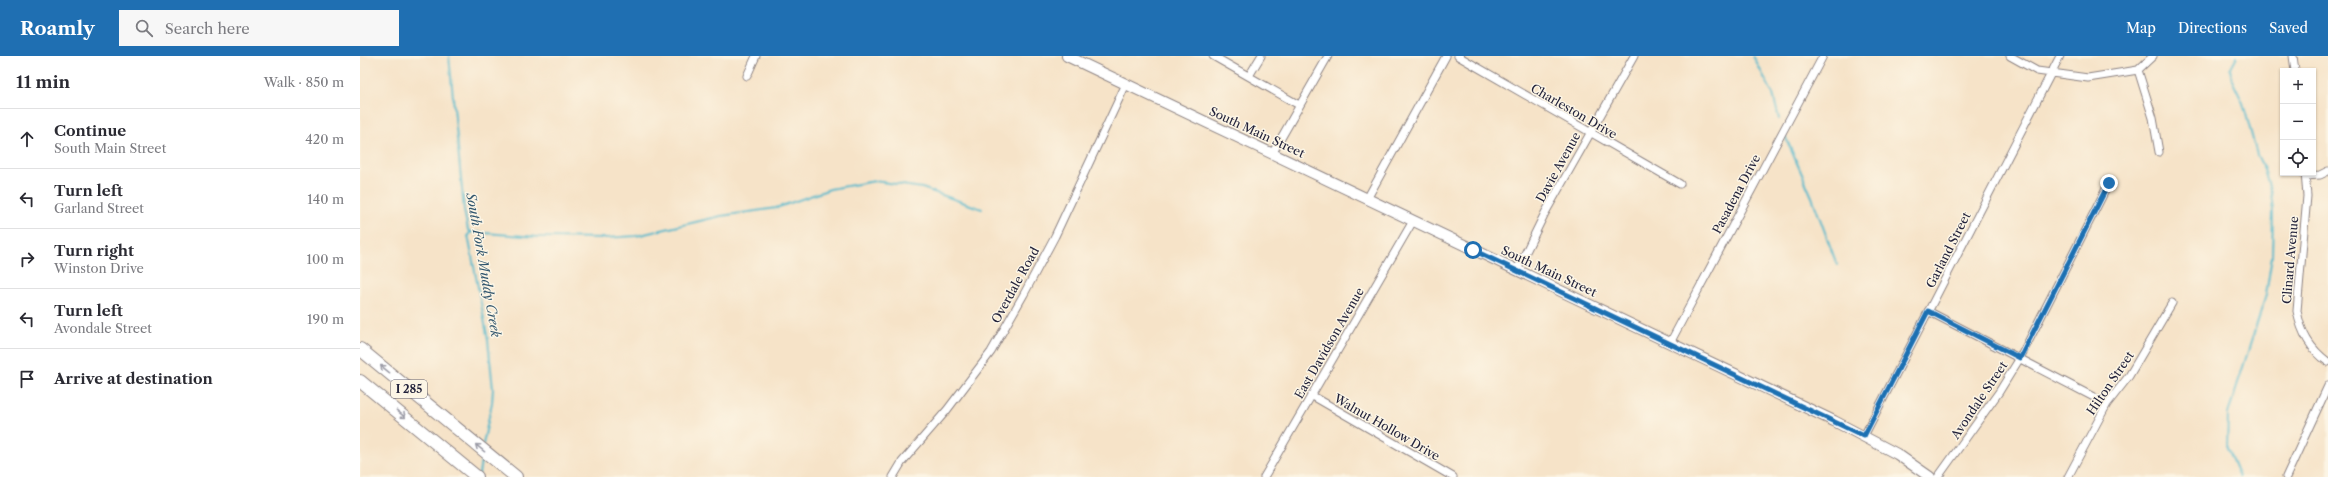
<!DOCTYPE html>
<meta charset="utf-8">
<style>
body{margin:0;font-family:"Libre Caslon Text",serif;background:#f7f7f7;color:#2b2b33}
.controls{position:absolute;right:12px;top:12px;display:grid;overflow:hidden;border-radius:0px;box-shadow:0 1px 3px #0004}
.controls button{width:36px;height:36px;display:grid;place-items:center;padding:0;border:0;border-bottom:1px solid #e1e1e2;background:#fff;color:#2b2b33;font:20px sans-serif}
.stop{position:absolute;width:12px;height:12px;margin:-9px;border:3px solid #1f6fb2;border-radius:50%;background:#fff}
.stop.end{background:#1f6fb2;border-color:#fff;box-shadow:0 1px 4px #0008}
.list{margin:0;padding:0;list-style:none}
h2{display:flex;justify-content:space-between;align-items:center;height:52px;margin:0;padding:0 16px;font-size:17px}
h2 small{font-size:13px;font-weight:400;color:#7c7c81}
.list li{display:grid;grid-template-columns:26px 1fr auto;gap:12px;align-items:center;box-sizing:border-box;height:60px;padding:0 16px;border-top:1px solid #e1e1e2}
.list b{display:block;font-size:15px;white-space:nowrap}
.list p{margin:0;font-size:13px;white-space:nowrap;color:#7c7c81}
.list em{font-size:13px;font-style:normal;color:#7c7c81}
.icon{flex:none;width:22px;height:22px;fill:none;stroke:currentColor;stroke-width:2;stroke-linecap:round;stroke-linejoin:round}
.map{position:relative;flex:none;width:1968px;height:421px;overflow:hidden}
header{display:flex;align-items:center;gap:24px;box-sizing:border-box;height:56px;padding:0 20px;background:#1f6fb2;color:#fff}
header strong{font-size:19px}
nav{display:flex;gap:22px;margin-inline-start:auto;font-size:14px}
.search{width:280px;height:36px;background:#f7f7f7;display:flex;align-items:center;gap:10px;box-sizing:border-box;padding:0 14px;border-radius:0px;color:#7c7c81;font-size:15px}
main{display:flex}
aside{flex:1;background:#fff}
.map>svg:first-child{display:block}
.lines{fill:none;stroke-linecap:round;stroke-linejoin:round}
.stream{stroke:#4eb8cc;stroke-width:2}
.street-casing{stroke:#8c8282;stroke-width:9}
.primary-casing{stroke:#8c8282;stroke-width:12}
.highway-casing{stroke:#8c8282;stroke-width:14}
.street{stroke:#fff;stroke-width:7}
.primary{stroke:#fff;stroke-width:10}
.highway{stroke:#fff;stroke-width:12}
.oneway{stroke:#9c9ca7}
.route{stroke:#1f6fb2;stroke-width:5}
.labels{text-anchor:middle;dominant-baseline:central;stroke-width:3;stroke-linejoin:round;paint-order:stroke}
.shield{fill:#fcf5e5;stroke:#63616e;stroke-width:1}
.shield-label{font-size:11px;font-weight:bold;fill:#22223b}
.street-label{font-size:12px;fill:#22223b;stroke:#fcf5e5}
.water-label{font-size:13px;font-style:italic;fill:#31566e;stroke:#fcf5e5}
</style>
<header>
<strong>Roamly</strong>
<div class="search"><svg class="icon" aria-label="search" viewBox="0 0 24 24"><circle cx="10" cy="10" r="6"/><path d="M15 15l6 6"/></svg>Search here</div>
<nav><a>Map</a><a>Directions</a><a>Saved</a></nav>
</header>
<main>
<aside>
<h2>11 min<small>Walk · 850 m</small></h2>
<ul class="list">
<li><svg class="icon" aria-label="ahead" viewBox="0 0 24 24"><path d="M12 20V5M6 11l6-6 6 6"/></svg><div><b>Continue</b><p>South Main Street</p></div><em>420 m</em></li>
<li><svg class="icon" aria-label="left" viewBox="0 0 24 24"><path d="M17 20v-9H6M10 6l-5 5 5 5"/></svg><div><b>Turn left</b><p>Garland Street</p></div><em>140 m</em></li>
<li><svg class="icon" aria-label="right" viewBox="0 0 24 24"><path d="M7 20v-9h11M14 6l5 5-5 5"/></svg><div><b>Turn right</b><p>Winston Drive</p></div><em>100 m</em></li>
<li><svg class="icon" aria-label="left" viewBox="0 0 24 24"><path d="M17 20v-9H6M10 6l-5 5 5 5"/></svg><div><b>Turn left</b><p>Avondale Street</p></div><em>190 m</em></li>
<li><svg class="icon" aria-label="arrive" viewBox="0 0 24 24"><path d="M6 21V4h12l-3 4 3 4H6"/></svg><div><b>Arrive at destination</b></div></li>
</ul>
</aside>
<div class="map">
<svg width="1968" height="421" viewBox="0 0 1968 421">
<rect width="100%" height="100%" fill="#fcf5e5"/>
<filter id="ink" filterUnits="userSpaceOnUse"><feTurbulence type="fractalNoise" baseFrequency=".025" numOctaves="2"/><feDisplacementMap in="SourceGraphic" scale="8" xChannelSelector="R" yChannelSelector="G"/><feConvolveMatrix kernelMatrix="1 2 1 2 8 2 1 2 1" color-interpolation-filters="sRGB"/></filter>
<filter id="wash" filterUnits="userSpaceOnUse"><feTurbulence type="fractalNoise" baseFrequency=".012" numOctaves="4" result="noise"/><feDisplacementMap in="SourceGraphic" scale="16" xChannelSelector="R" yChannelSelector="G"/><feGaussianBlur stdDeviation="0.9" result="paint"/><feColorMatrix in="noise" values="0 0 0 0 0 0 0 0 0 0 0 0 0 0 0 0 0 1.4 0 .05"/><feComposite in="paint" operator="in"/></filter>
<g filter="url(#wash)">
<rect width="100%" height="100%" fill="#f6e3c8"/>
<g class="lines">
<path class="stream" d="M89 0 104 154 108 174 111 176
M1393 0 1413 38 1419 63
M1877 0 1870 13 1872 24 1883 47 1897 99 1904 113 1911 137 1913 155 1912 200 1906 239 1868 358 1867 392 1879 421
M1425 80 1452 141 1477 209
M111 176 178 181 246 182 276 180 361 160 416 152 470 133 515 125 562 132 622 153
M111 176 108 179 128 284 133 333 132 347 123 388
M119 418 122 398"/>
</g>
</g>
<g filter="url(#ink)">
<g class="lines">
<defs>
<path id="street" d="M853 0 939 49
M1098 0 1320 128
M1650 0 1677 15 1728 22 1778 14 1793 0
M1933 0 1935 15
M1778 14 1793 62 1799 96
M387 20 396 0
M889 20 901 0
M912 98 968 0
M1945 117 1947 140 1937 255C1941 277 1950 293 1968 306
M1945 120 1960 119 1968 115
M1007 143 1086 0
M1157 214 1185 157 1274 0
M1568 255 1747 348
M1310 287 1463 0
M951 339 1093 421
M1504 380 1700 0
M533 421 542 406 587 354 631 296 664 238 695 180 766 28
M904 421 1053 165
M1578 421 1639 336 1660 302 1749 127
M1708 421 1747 348 1769 320 1812 247
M1926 421 1968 330"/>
<path id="primary" d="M707 0 1474 365 1537 398 1570 421"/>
<path id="highway" d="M0 293 156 421
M0 325 117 421"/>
</defs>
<use href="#street" class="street-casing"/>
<use href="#primary" class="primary-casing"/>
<use href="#highway" class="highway-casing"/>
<use href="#street" class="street"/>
<use href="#primary" class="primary"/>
<use href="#highway" class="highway"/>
</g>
<defs><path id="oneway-shaft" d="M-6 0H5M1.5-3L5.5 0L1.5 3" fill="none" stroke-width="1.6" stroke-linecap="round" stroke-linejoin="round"/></defs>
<g class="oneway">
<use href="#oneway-shaft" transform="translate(25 313) rotate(-141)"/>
<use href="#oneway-shaft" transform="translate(41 358) rotate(39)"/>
<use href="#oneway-shaft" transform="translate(120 392) rotate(-141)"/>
</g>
</g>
<g class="lines" filter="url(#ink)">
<path class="route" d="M1113 194 1504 380 1568 255 1660 302 1749 127"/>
</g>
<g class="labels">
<rect class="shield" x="31" y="324" width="36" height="18" rx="3"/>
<g class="shield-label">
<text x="49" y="333">I 285</text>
</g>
<g class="street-label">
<text transform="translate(1214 55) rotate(30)">Charleston Drive</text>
<text transform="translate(897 76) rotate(25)">South Main Street</text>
<text transform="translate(1198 111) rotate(-61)">Davie Avenue</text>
<text transform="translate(1376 138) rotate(-62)">Pasadena Drive</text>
<text transform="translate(1588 194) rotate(-63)">Garland Street</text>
<text transform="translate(1930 204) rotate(-85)">Clinard Avenue</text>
<text transform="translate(1189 215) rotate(25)">South Main Street</text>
<text transform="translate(655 229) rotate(-61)">Overdale Road</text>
<text transform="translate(969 287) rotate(-60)">East Davidson Avenue</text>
<text transform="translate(1750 327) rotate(-56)">Hilton Street</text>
<text transform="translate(1619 344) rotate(-56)">Avondale Street</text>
<text transform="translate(1027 371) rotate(30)">Walnut Hollow Drive</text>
</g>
<g class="water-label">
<text transform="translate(124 209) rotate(80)">South Fork Muddy Creek</text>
</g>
</g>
</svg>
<div class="controls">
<button>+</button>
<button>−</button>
<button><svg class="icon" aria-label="locate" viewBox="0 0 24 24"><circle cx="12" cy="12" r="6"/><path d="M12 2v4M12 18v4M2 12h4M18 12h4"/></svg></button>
</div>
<div class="stop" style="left:1113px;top:194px"></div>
<div class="stop end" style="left:1749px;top:127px"></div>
</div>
</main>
